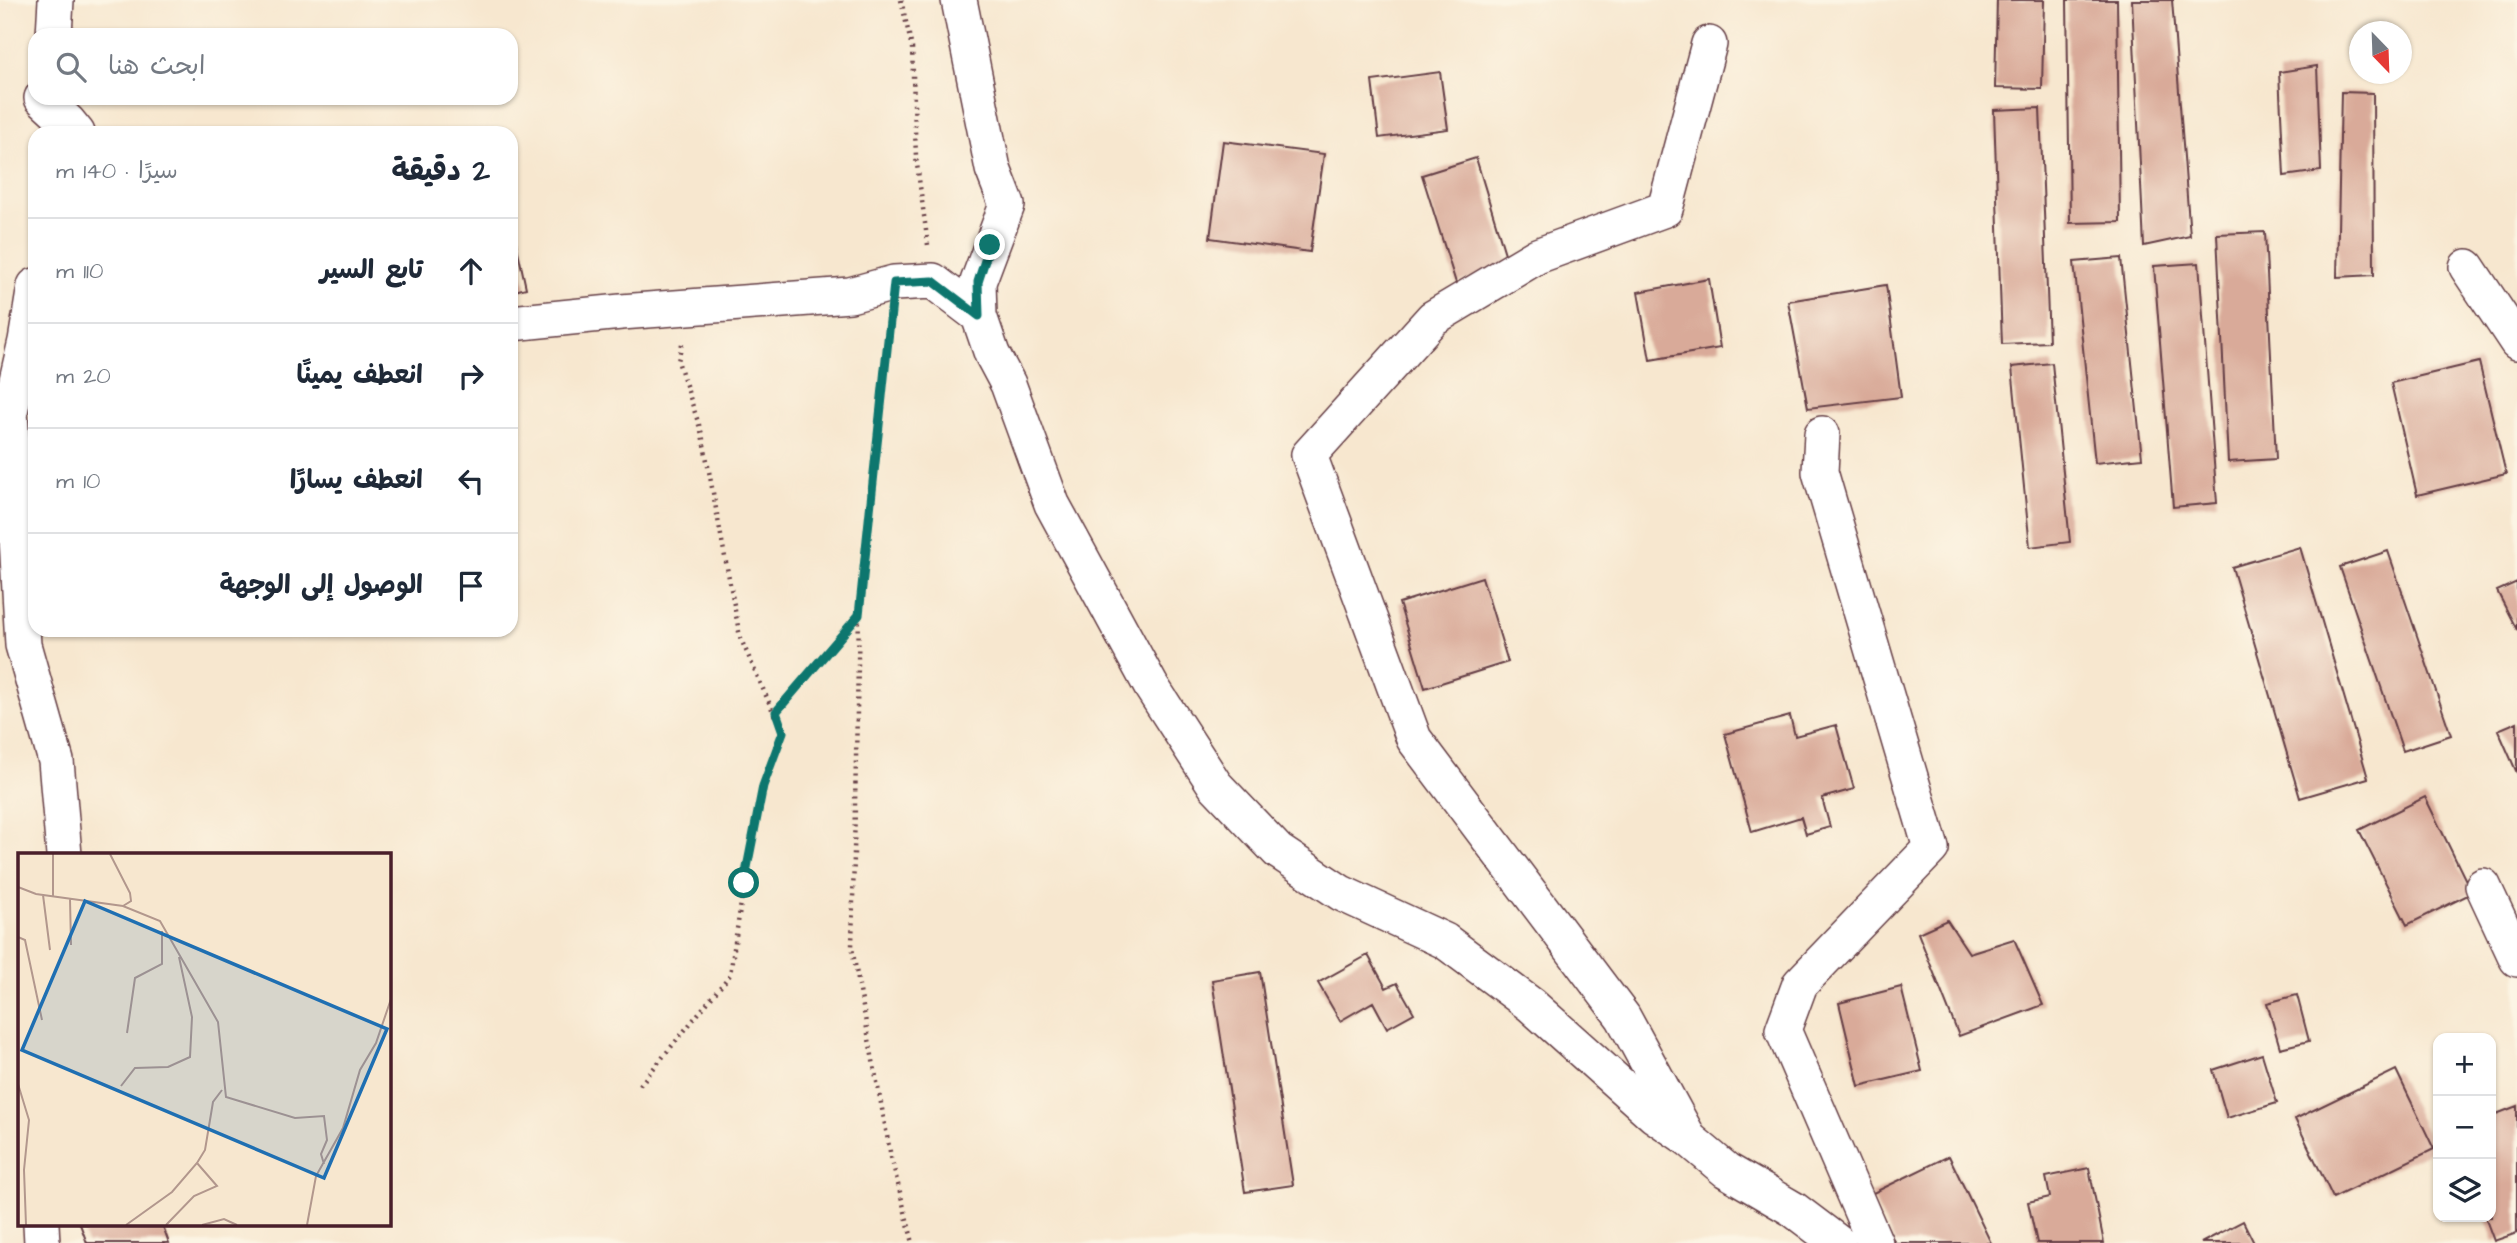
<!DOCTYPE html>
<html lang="ar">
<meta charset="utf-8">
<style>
body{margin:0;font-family:"Architects Daughter","Playpen Sans Arabic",sans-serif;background:#f6f6f7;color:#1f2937;direction:rtl}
.controls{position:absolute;right:21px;bottom:21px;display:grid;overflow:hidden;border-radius:14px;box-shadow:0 2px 5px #0004}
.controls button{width:63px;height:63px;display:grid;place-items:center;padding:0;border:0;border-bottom:2px solid #e0e1e3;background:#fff;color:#1f2937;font:35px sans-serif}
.compass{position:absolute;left:2349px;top:21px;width:63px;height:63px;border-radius:50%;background:#fff;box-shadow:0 2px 5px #0004;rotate:157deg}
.stop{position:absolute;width:21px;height:21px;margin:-16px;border:5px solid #0f766e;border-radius:50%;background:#fff}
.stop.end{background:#0f766e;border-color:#fff;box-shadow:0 2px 7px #0008}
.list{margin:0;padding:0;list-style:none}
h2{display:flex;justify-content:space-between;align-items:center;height:91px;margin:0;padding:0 28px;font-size:30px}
h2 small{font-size:23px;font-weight:400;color:#747a83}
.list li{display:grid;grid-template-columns:46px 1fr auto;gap:21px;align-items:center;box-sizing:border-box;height:105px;padding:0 28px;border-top:2px solid #e0e1e3}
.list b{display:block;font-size:26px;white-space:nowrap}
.list em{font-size:23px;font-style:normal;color:#747a83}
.icon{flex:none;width:38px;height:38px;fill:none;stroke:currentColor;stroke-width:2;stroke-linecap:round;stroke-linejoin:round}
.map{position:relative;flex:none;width:2517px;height:1243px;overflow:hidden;direction:ltr}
.search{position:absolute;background:#fff;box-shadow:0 2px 5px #0004;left:28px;top:28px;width:490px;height:77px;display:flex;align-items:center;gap:18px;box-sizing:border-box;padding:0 24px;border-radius:21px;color:#747a83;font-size:26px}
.panel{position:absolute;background:#fff;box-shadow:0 2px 5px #0004;left:28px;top:126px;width:490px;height:511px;border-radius:21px;direction:rtl}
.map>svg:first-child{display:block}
.building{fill:#d9aa99}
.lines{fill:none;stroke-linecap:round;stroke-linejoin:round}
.minor-casing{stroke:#643d44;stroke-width:38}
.path{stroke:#643d44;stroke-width:4.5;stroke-dasharray:2 5;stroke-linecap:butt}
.minor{stroke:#fff;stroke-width:35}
.route{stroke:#0f766e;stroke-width:9}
.inset-road{fill:none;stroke:#b2978d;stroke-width:2}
.view{fill:#1f6fb2;fill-opacity:0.15;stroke:#1f6fb2;stroke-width:3.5}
.inset-edge{fill:none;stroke:#4a1f2b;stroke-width:3.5}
</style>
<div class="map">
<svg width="2517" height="1243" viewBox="0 0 2517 1243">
<rect width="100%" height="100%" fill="#fcf5e5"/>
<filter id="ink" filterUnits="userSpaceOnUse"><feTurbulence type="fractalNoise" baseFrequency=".0143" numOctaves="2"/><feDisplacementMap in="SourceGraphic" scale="14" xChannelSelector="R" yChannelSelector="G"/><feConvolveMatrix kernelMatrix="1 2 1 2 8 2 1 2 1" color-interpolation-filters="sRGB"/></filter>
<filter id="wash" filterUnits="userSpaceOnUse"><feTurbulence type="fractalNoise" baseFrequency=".00686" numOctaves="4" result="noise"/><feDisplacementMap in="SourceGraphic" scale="28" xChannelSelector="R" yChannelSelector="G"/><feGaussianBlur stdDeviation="1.57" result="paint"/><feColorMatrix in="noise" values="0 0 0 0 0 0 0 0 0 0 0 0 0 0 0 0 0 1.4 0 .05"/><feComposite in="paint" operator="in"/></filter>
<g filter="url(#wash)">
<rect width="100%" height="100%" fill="#f7e7cf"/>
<g id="blocks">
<path class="building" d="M1997 0H2044L2042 89 1995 88Z
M2067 0H2117L2120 222 2070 223Z
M2132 0H2172L2190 236 2144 246Z
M2317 66 2321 171 2284 176 2279 72Z
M1440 72 1448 129 1379 138 1372 81Z
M2341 92 2373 93 2374 275 2337 277Z
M2040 108 2049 342 2002 344 1994 110Z
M1223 141 1324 154 1310 252 1210 238Z
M1476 158 1509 267 1456 283 1422 175Z
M511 219 526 288 511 292Z
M2265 232 2276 459 2228 462 2217 234Z
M2121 258 2142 458 2095 463 2074 262Z
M2199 263 2217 503 2173 507 2154 266Z
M1709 279 1720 348 1650 360 1638 292Z
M1886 285 1901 397 1808 408 1788 301Z
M2479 362 2506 474 2417 495 2391 383Z
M2052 363 2070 542 2030 547 2012 367Z
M2300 547 2368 778 2300 798 2232 567Z
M2388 551 2451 735 2403 751 2340 567Z
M1482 577 1508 662 1425 688 1399 603Z
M2517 582V630L2497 591Z
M1790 716 1795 736 1836 725 1854 789 1822 798 1830 827 1806 834 1801 817 1752 832 1725 734Z
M2517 722V773L2498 730Z
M2425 797 2472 893 2407 925 2359 830Z
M1947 920 1969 953 2014 939 2043 1005 1959 1036 1918 933Z
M1368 955 1386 988 1397 983 1414 1013 1387 1028 1373 1002 1340 1021 1318 983Z
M1260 972 1293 1185 1245 1192 1212 980Z
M1901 987 1922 1071 1859 1086 1839 1003Z
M2297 995 2309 1041 2280 1048 2267 1003Z
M2262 1054 2277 1103 2227 1118 2213 1070Z
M2396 1070 2434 1149 2333 1198 2295 1119Z
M2517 1106V1233L2494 1241 2485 1217H2491V1116Z
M1949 1156 1991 1243H1895L1871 1194Z
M2089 1168 2104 1243H2037L2028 1202 2050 1197 2046 1177Z
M2243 1221 2254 1243H2201Z
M80 1224H162L169 1243H87Z"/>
</g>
</g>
<g filter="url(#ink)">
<use href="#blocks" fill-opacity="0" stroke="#643d44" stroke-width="2"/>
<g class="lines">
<defs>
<path id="minor" d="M959 0 993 169 1007 205 978 282 979 316
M54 35 56 0
M42 98 68 122 77 133
M2467 267 2517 342
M35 286 26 341 10 411 23 645 56 761 64 855
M511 323 621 312 850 295 894 283 933 281 979 316 992 354 1008 384 1052 504 1151 686 1215 785 1278 851 1341 893 1445 941 1531 1005 1654 1115 1689 1139 1726 1170 1793 1209 1838 1243
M1822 434 1820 472 1931 848 1800 984 1783 1030 1875 1243
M2483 886 2517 959
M1686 1133 1623 1017 1414 739 1309 455 1433 318 1537 256 1665 209 1709 44
M41 1224 42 1243"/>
</defs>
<use href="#minor" class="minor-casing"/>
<path class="path" d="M901 0 912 48 916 157 928 245
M889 322 859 615 852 948 891 1157 913 1243
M682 344 678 361 702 434 740 637 775 716
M640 1085 730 975 744 883 763 786 783 732 776 712 858 615"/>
<use href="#minor" class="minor"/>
</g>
</g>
<g class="lines" filter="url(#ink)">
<path class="route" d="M744 883 763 786 783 732 776 712 859 615 894 283 933 281 979 316 978 282 990 245"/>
</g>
<g transform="translate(18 853)">
<rect width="373" height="373" fill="#f7e7cf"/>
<path class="inset-road" d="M92 1 112 40 113 48 105 53M0 34 18 41 105 53 142 68 200 169 208 244 277 265 306 263 309 287 303 301 306 311M25 42 32 97M35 43V1M52 46 53 92M0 84 7 87 24 167M109 180 117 125 144 111V78M0 231 11 267 6 317 8 372M103 233 117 215 150 214 172 204 174 164 161 104M108 372 154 339 179 310 187 297 195 249 204 237M148 372 176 343 199 333 179 310M184 372 206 366 219 372M289 372 298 323 325 275 342 217 358 190 373 146"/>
<path class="view" d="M67 48 369 176 306 325 4 197Z"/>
<rect width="373" height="373" class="inset-edge"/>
</g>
</svg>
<div class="controls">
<button>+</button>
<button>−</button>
<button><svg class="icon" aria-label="layers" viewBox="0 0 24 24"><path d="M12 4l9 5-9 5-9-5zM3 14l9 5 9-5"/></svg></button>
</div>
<svg class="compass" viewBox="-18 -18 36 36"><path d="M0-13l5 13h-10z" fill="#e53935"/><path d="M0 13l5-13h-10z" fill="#747a83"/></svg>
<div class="stop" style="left:744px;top:883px"></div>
<div class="stop end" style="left:990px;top:245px"></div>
<div class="search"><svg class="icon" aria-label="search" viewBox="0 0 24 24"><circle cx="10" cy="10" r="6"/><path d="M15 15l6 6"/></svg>ابحث هنا</div>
<section class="panel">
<h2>2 دقيقة<small>سيرًا · 140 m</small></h2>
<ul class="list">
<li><svg class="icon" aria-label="ahead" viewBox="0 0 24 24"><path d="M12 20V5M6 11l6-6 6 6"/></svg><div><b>تابع السير</b></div><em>110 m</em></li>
<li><svg class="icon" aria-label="right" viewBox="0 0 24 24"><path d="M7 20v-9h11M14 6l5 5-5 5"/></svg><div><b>انعطف يمينًا</b></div><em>20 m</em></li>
<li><svg class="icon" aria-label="left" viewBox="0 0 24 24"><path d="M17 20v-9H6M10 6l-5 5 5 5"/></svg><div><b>انعطف يسارًا</b></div><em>10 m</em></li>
<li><svg class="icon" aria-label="arrive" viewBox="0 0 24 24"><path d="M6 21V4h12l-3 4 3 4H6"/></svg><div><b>الوصول إلى الوجهة</b></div></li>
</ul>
</section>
</div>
